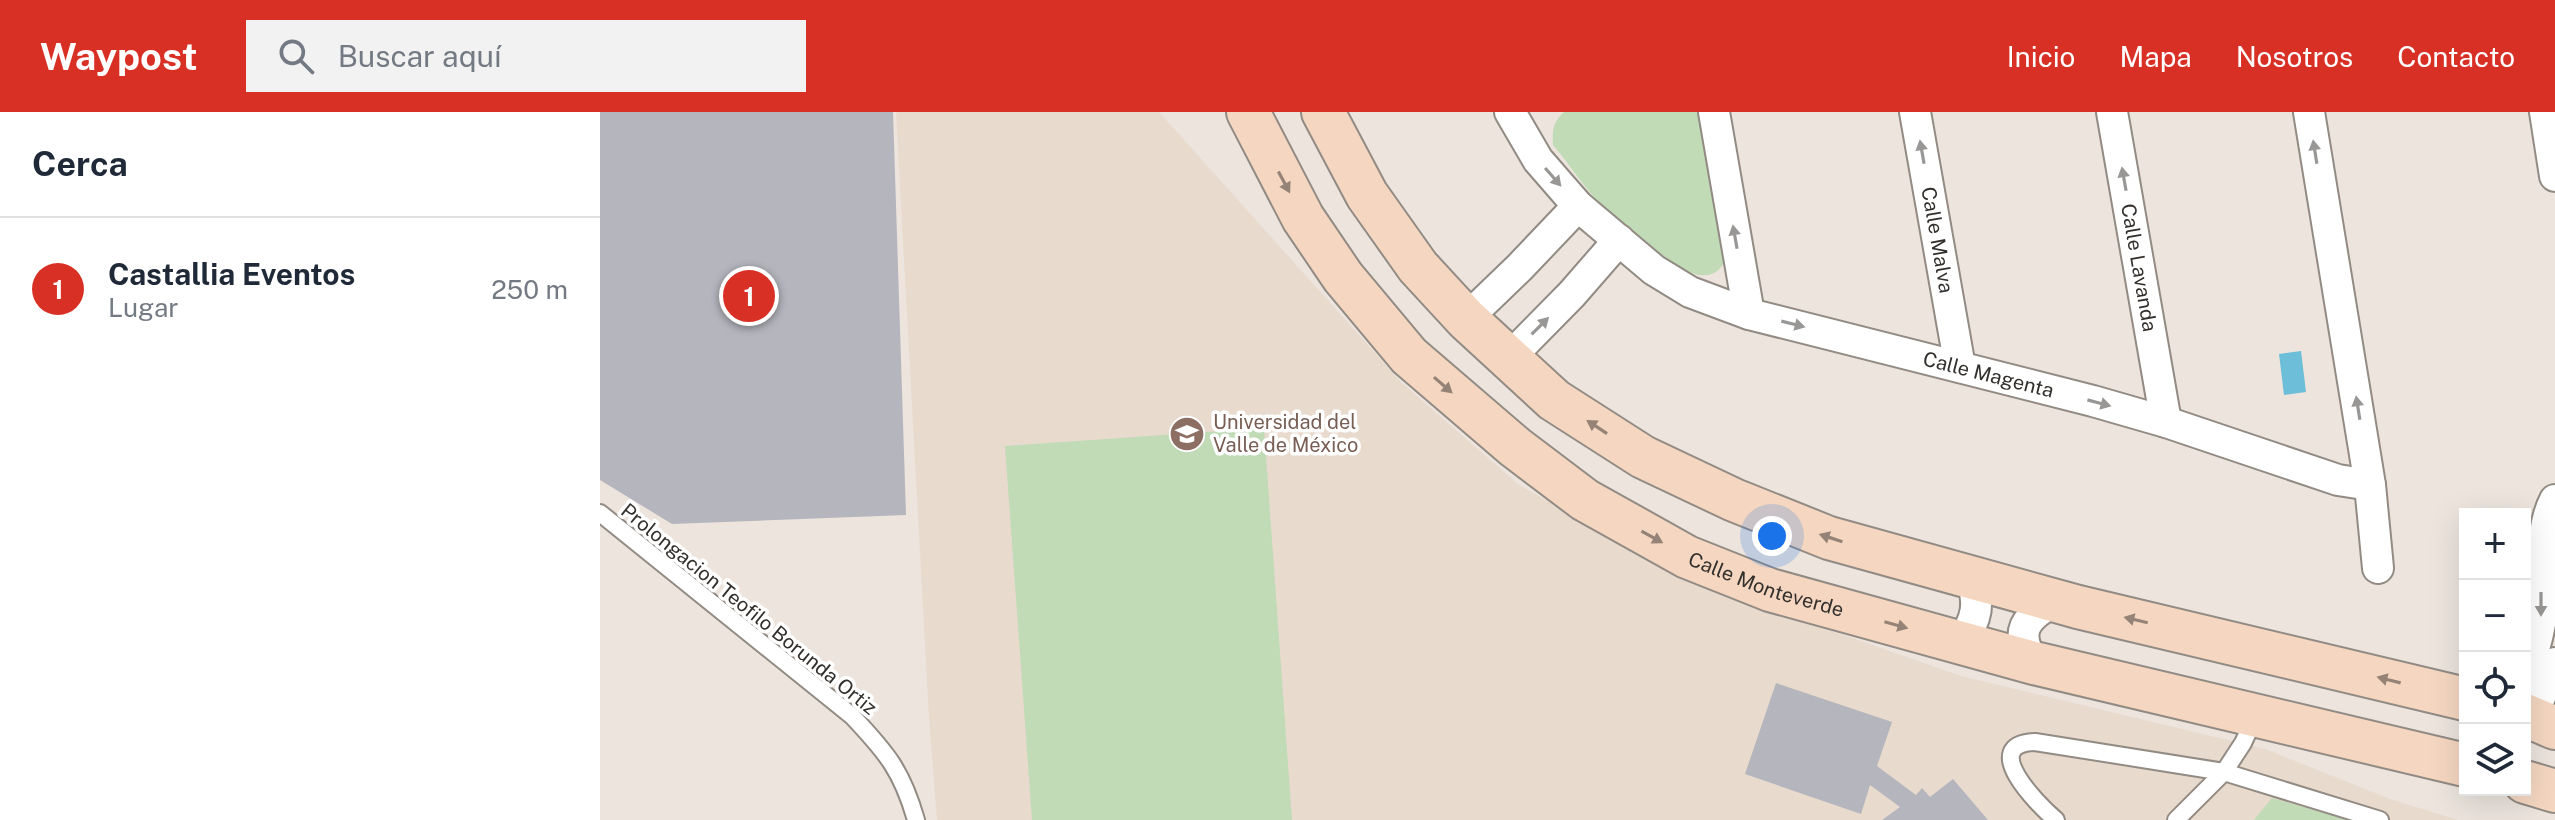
<!DOCTYPE html>
<html lang="es">
<meta charset="utf-8">
<style>
body{margin:0;font-family:"Public Sans",sans-serif;background:#f2f2f3;color:#1f2937}
.controls{position:absolute;right:24px;bottom:24px;display:grid;overflow:hidden;border-radius:0px;box-shadow:0 8px 32px #0002}
.controls button{width:72px;height:72px;display:grid;place-items:center;padding:0;border:0;border-bottom:2px solid #e0e1e3;background:#fff;color:#1f2937;font:40px sans-serif}
.you{position:absolute;left:1172px;top:424px;width:28px;height:28px;margin:-20px;border:6px solid #fff;border-radius:50%;background:#1a73e8;box-shadow:0 0 0 12px #1a73e833}
.badge{display:grid;place-items:center;width:52px;height:52px;border-radius:50%;background:#d93025;color:#fff;font-size:26px;font-weight:700}
.pin{position:absolute;translate:-50% -50%;border:4px solid #fff;box-shadow:0 2px 8px #0006}
.list{margin:0;padding:0;list-style:none}
h2{display:flex;justify-content:space-between;align-items:center;height:104px;margin:0;padding:0 32px;font-size:34px}
h2 small{font-size:26px;font-weight:400;color:#747a83}
.list li{display:grid;grid-template-columns:52px 1fr auto;gap:24px;align-items:center;box-sizing:border-box;height:144px;padding:0 32px;border-top:2px solid #e0e1e3}
.list b{display:block;font-size:30px;white-space:nowrap}
.list p{margin:0;font-size:26px;white-space:nowrap;color:#747a83}
.list em{font-size:26px;font-style:normal;color:#747a83}
.icon{flex:none;width:44px;height:44px;fill:none;stroke:currentColor;stroke-width:2;stroke-linecap:round;stroke-linejoin:round}
.map{position:relative;flex:none;width:1955px;height:708px;overflow:hidden}
header{display:flex;align-items:center;gap:48px;box-sizing:border-box;height:112px;padding:0 40px;background:#d93025;color:#fff}
header strong{font-size:38px}
nav{display:flex;gap:44px;margin-inline-start:auto;font-size:28px}
.search{width:560px;height:72px;background:#f2f2f3;display:flex;align-items:center;gap:20px;box-sizing:border-box;padding:0 28px;border-radius:0px;color:#747a83;font-size:30px}
main{display:flex}
aside{flex:1;background:#fff}
.map>svg:first-child{display:block}
.built{fill:#e8dacd}
.green{fill:#c0dbb6}
.water{fill:#6dbed8}
.building{fill:#b5b5be}
.lines{fill:none;stroke-linecap:round;stroke-linejoin:round}
.lane-casing{stroke:#928b84;stroke-width:20}
.street-casing{stroke:#928b84;stroke-width:34}
.secondary-casing{stroke:#928b84;stroke-width:46}
.lane{stroke:#fff;stroke-width:16}
.street{stroke:#fff;stroke-width:30}
.secondary{stroke:#f5d7c1;stroke-width:42}
.oneway{fill:#989796}
.oneway2{fill:#948376}
.labels{text-anchor:middle;dominant-baseline:central;stroke-width:7;stroke-linejoin:round;paint-order:stroke}
.street-label{font-size:20px;fill:#322f2c;stroke:#fff}
.education-label{font-size:20px;fill:#785e54;stroke:#fff;text-anchor:start}
</style>
<header>
<strong>Waypost</strong>
<div class="search"><svg class="icon" aria-label="search" viewBox="0 0 24 24"><circle cx="10" cy="10" r="6"/><path d="M15 15l6 6"/></svg>Buscar aquí</div>
<nav><a>Inicio</a><a>Mapa</a><a>Nosotros</a><a>Contacto</a></nav>
</header>
<main>
<aside>
<h2>Cerca<small></small></h2>
<ul class="list">
<li><span class="badge">1</span><div><b>Castallia Eventos</b><p>Lugar</p></div><em>250 m</em></li>
</ul>
</aside>
<div class="map">
<svg width="1955" height="708" viewBox="0 0 1955 708">
<rect width="100%" height="100%" fill="#ece4dd"/>
<path class="built" d="M296 0H559L802 271 919 373 1095 471 1361 564 1665 637 1790 687 1858 708H337L329 605Z"/>
<path class="green" d="M964 0H1106L1127 145C1121 158 1114 165 1099 163 1081 161 1018 110 1004 96 985 77 970 53 953 33 952 18 953 10 964 0Z
M664 316 692 708H432L405 334Z
M1672 686 1749 708H1654Z"/>
<path class="water" d="M1701 239 1706 280 1684 283 1679 242Z"/>
<path class="building" d="M0 0H293L306 403 72 412 0 368Z
M1176 571 1292 610 1277 654 1316 683 1322 676 1330 685 1353 667 1388 708H1282L1300 695 1270 673 1261 702 1145 662Z"/>
<g class="lines">
<defs>
<path id="lane" d="M0 401 252 604C287 641 302 659 316 708
M1456 708C1437 692 1378 632 1435 630L1624 660 1780 708
M1576 708 1624 660 1643 631 1655 605"/>
<g id="street">
<path id="s1" d="M910 0 938 48 978 94 1054 158 1090 180 1149 202 1493 289 1566 310 1738 368 1770 373"/>
<path d="M1114 0 1149 202"/>
<path id="s2" d="M1315 0 1360 255"/>
<path id="s3" d="M1512 0 1566 310"/>
<path d="M1709 0 1770 373 1778 456"/>
<path d="M1945 0 1955 64"/>
<path d="M866 207 920 155 978 94"/>
<path d="M908 247 972 182 1019 128"/>
<path d="M1361 530C1377 508 1381 490 1370 465"/>
<path d="M1434 551C1413 520 1425 505 1455 489"/>
<path d="M1925 560C1933 543 1938 525 1941 506 1945 472 1938 419 1955 388"/>
<path d="M1931 605 1955 551"/>
</g>
<g id="secondary">
<path id="s4" d="M648 0 703 106 743 165 809 244 915 335 985 388 1087 445 1170 478 1434 551 1865 653"/>
<path d="M723 0 767 83 818 155 866 207 954 288 1043 345 1134 388 1229 426 1478 495 1865 587"/>
<path d="M1925 603 1955 616"/>
<path d="M1925 670 1955 679"/>
</g>
</defs>
<use href="#lane" class="lane-casing"/>
<use href="#street" class="street-casing"/>
<use href="#secondary" class="secondary-casing"/>
<use href="#lane" class="lane"/>
<use href="#street" class="street"/>
<use href="#secondary" class="secondary"/>
</g>
<defs><path id="oneway-solid" d="M-6-.8H1V-3.2L6.5 0L1 3.2V.8H-6Z" transform="scale(2)"/></defs>
<g class="oneway">
<use href="#oneway-solid" transform="translate(1322 40) rotate(-100)"/>
<use href="#oneway-solid" transform="translate(1715 40) rotate(-99)"/>
<use href="#oneway-solid" transform="translate(953 65) rotate(49)"/>
<use href="#oneway-solid" transform="translate(1524 67) rotate(-100)"/>
<use href="#oneway-solid" transform="translate(1135 125) rotate(-100)"/>
<use href="#oneway-solid" transform="translate(1193 212) rotate(14)"/>
<use href="#oneway-solid" transform="translate(940 214) rotate(-45)"/>
<use href="#oneway-solid" transform="translate(1499 291) rotate(15)"/>
<use href="#oneway-solid" transform="translate(1758 296) rotate(-99)"/>
<use href="#oneway-solid" transform="translate(1941 492) rotate(90)"/>
</g>
<g class="oneway2">
<use href="#oneway-solid" transform="translate(684 70) rotate(62)"/>
<use href="#oneway-solid" transform="translate(843 273) rotate(41)"/>
<use href="#oneway-solid" transform="translate(997 315) rotate(-147)"/>
<use href="#oneway-solid" transform="translate(1052 425) rotate(29)"/>
<use href="#oneway-solid" transform="translate(1231 426) rotate(-162)"/>
<use href="#oneway-solid" transform="translate(1536 508) rotate(-167)"/>
<use href="#oneway-solid" transform="translate(1296 513) rotate(16)"/>
<use href="#oneway-solid" transform="translate(1789 568) rotate(-166)"/>
</g>
<defs>
<symbol id="university-disc" viewBox="-11 -11 22 22"><circle r="9.5" fill="#8d6e63" stroke="#fff"/><path d="M0-5L7-2L0 1L-7-2ZM-4 1L0 2.5L4 1V4Q0 6-4 4Z" fill="#fff"/></symbol>
</defs>
<g fill-rule="evenodd">
<use href="#university-disc" x="567" y="302" width="40" height="40"/>
</g>
<g class="labels">
<g class="street-label">
<text stroke="none"><textPath href="#s2" startOffset="130">Calle Malva</textPath></text>
<text stroke="none"><textPath href="#s3" startOffset="158">Calle Lavanda</textPath></text>
<text stroke="none"><textPath href="#s1" startOffset="568">Calle Magenta</textPath></text>
<text stroke="none"><textPath href="#s4" startOffset="722">Calle Monteverde</textPath></text>
<text transform="translate(149 497) rotate(39)">Prolongacion Teofilo Borunda Ortiz</text>
</g>
<g class="education-label">
<text x="613" y="310">Universidad del<tspan x="613" dy="23">Valle de México</tspan></text>
</g>
</g>
</svg>
<div class="controls">
<button>+</button>
<button>−</button>
<button><svg class="icon" aria-label="locate" viewBox="0 0 24 24"><circle cx="12" cy="12" r="6"/><path d="M12 2v4M12 18v4M2 12h4M18 12h4"/></svg></button>
<button><svg class="icon" aria-label="layers" viewBox="0 0 24 24"><path d="M12 4l9 5-9 5-9-5zM3 14l9 5 9-5"/></svg></button>
</div>
<div class="you"></div>
<div class="pin badge" style="left:149px;top:184px">1</div>
</div>
</main>
